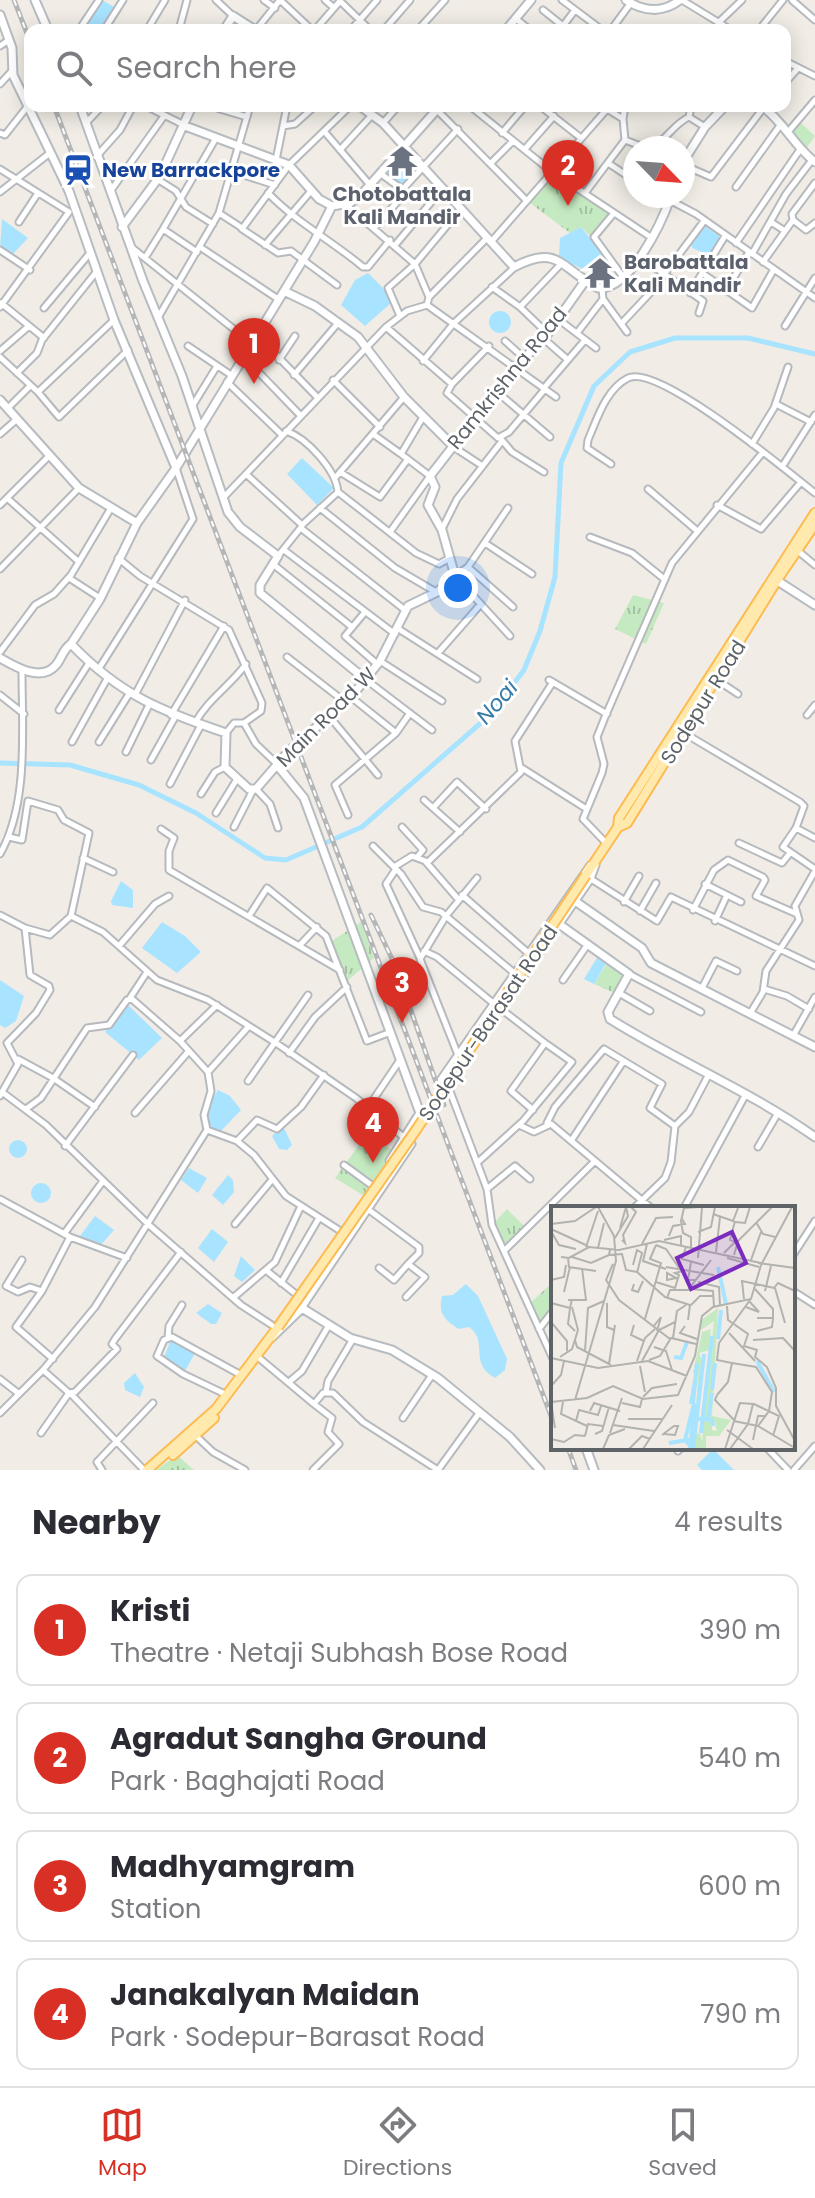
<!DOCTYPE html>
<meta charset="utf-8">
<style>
body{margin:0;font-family:Poppins,sans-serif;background:#f2f2f3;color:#2b2b33}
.compass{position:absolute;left:623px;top:136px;width:72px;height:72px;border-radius:50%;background:#fff;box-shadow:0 4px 20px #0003;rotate:115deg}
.you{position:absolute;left:458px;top:588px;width:28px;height:28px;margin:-20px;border:6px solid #fff;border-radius:50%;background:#1a73e8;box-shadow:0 0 0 12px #1a73e833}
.badge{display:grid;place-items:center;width:52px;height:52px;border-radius:50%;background:#d93025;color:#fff;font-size:26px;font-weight:700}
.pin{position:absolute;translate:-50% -66px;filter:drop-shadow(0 2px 4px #0008)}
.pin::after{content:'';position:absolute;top:42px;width:28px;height:24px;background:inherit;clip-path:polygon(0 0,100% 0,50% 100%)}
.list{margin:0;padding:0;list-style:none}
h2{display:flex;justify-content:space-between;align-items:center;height:104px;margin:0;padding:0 32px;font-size:34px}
h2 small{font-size:26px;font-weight:400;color:#7c7c81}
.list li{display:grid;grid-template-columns:52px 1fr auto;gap:24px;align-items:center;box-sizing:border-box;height:112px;margin:0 16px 16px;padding:0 16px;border:2px solid #e1e1e2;border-radius:16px}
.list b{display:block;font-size:30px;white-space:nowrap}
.list p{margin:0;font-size:26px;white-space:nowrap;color:#7c7c81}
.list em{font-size:26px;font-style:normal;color:#7c7c81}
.icon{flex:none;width:44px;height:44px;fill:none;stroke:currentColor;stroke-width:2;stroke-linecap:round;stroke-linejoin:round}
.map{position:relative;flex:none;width:815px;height:1470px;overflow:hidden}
.search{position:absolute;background:#fff;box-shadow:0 4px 20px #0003;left:24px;right:24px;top:24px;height:88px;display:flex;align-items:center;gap:20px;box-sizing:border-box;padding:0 28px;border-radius:16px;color:#7c7c81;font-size:30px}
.sheet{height:616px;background:#fff}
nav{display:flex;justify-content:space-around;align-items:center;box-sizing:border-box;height:112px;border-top:2px solid #e1e1e2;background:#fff;font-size:22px;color:#7c7c81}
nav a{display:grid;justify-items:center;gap:4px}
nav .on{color:#d93025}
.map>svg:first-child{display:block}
.park{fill:url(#park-tufts)}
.water{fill:#a8e3ff}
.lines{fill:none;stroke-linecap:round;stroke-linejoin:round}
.canal{stroke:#a8e3ff;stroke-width:5}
.street-casing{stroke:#b6b9bd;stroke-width:9}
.secondary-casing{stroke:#b7bcc1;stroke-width:11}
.primary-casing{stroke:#fdbb52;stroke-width:12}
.street{stroke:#fff;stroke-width:5}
.secondary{stroke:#fff;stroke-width:7}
.primary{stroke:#ffe9ad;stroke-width:8}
.rail-casing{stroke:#b5b6b7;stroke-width:5}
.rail{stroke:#fff;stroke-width:2;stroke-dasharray:6;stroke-linecap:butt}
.primary-bridge-casing{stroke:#fdbb52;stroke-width:12;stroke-linecap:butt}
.primary-bridge{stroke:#ffe9ad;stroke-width:8}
.labels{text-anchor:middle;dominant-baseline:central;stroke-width:6;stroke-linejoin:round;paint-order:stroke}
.transit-label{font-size:20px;font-weight:bold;fill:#164399;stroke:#fff;text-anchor:start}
.worship-label{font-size:20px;font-weight:bold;fill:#5b616d;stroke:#fff}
.street-label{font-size:20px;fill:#5d6367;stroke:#fff}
.water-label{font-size:22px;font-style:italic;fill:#367aa8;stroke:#fff}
.inset-river{fill:none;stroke:#a8e3ff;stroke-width:4}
.inset-road{fill:none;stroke:#b2b2af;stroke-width:2}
.view{fill:#7b2cbf;fill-opacity:0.15;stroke:#7b2cbf;stroke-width:4}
.inset-edge{fill:none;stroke:#5d6367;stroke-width:4}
</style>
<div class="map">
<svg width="815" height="1470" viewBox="0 0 815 1470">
<defs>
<pattern id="park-tufts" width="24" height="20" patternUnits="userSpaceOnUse" patternTransform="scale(2)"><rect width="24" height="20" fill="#c5eac1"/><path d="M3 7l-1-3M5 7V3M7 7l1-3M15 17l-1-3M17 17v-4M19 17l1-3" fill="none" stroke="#a3c1a1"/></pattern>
</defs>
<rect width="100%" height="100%" fill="#f1ede6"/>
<path class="park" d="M800 122 815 136 805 150 791 134Z
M551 171 611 211 590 236 581 227 570 233 526 200Z
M633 595 664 603 646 644 615 629Z
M361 922 374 958 346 982 324 946Z
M608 962 627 975 617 994 594 984Z
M367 1134 403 1157 374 1202 335 1178Z
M507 1209 527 1229 505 1248 493 1224Z
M553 1282V1310L538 1326 529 1304Z
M177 1455 194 1470H156Z"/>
<path class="water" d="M102 0 116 8 101 30H81Z
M397 160 415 173 402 187 384 173Z
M2 219 28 238 11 256 0 248Z
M702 224 719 236V243L709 255 692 248V235Z
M581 227 602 254 597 264 585 270 559 258 560 238Z
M368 273 383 288 391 303 365 326 341 305 355 280Z
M489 322a11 11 0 1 1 22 0a11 11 0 1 1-22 0Z
M302 458 334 488 317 505 287 474Z
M121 881 133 890V908L112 905 111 901Z
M162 922 185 936 201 952 177 973 142 948Z
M598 956 607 962 594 984 584 979Z
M0 980 24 996 16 1021 5 1028 0 1025Z
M126 1003 162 1038 139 1060 105 1032Z
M218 1090 230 1096 241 1110 221 1131H212L206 1123 210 1102Z
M283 1126 292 1145 287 1150 279 1149 272 1136Z
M9 1149a9 9 0 1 1 18 0a9 9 0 1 1-18 0Z
M189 1168 207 1178 198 1193 181 1180Z
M228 1175 233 1180 234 1192 223 1205 212 1195Z
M31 1193a10 10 0 1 1 20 0a10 10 0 1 1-20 0Z
M95 1216 114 1230 100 1246 80 1236Z
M212 1229 228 1242 214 1262 198 1248Z
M241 1256 255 1270 242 1282 234 1276Z
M466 1284 478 1296 507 1359 505 1370 495 1378C468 1363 489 1341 469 1327L459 1329C444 1320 438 1313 442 1296L453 1295Z
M208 1304 222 1313 216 1324H211L196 1313Z
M171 1339 195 1353 185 1371 160 1357 165 1355Z
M135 1373 144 1387 140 1397 125 1390 124 1383Z
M713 1449 734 1470H702L697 1465Z"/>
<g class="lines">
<path class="canal" d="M0 763 70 765 139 785 196 813 265 858 286 860 362 827 491 714 524 670 540 631 555 577 561 463 594 386 630 352 675 338H748L815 354"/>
<defs>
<path id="street" d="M216 0 233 16
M264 0 275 8
M280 0 312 30
M325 0 334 8
M562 0 602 30
M682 0 731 30
M792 0 815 20
M340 1 370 30
M543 10 568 30
M515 18 530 30
M718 23 742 0
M563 26 575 10
M79 30 99 0
M104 30 123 0
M147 30 165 0
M179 30 187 0
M256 30 280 0
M315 30 340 1
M351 30 377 0
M384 30 410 0
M418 30 445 0
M611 30 630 4
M759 30 783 0
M0 46 9 40
M785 61 815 76
M785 83 798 68
M0 84 12 71
M146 106 184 125
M210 106 247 117
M470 106 551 171 652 238
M544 109 581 138
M437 110 526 200
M689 117 691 106
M623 119 625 106
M86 123 102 106
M383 123 398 106
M283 126 295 124 315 106
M324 131 370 185
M788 132 815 100
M0 133 5 135 27 107
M502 133 525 106
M625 140 646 148
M660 141 670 148
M649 148C665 143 673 124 689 117L705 127
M525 149 554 116
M340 150 372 115
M96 157 120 130 133 106
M276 160 287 106
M491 163 513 141
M608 163 635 181
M683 165 711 177 764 107
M0 169 69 212
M234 172 275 185
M157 179 176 191 186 207 213 224
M815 183 792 214 793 220 806 230 815 223
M736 187 781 124
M112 189 164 116
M403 189 458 129
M0 192 50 153
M268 193C297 223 331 240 363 267H368L390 240
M662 196 696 214 815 298
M345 204 415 264 429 297
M219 213 242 228
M614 213 594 237 623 277
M19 222 38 193
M771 222 785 231
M375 227 406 192 381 174
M491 242 607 109 623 119 625 140 585 193
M736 243 799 151
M396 244 443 188
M265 245 311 191
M131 247 250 342
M200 247 278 299
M0 250 30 270
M197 252 163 229 216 138
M752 254 786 194 812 160
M640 257 703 301 699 313
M145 258 163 229
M763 262 793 220
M702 273 752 308 774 269
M337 285 291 251 278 253 242 229 289 165 350 106
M492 287 520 307 561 264
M602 289 603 299 627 332
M727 289 749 252
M690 293 725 236
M1 303 44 338
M427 305 429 297 487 238
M0 307 69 212
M520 307 548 334
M44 308 90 253
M159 316 219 213 250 106
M400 316 388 288 415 264 460 210
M558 319 596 348
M621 324 651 292 704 221
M785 326 815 278
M386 327 407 311 427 305 556 397
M577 333 603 299
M256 334 317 397
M544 339 568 360
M505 341 524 358
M188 346 231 375
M0 351 29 326
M243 356 300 415
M0 357 38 392 114 320
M279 360 295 336
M423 361 454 323 515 267
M17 373 37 353 42 340 97 271
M294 375 338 323
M333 380 380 427
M227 382 282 435
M452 384 447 393 498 438 509 432 545 389
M544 388 585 340
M496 391 550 437
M38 392 59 417 128 350
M776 404 811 422
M193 405 217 366
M7 409 30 386
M286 431C307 438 336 470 338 492
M0 434 16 420
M373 434 401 454
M501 439 512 452 544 472
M752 444 774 408 788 367
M452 446 481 465
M611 464 587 448 588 440C597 419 606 389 628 378 658 363 787 471 815 493
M782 467 815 415
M340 472 380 497 408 459
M246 474 302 525 338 492 416 553 439 564 450 558
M335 478 404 397
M648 489 695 529
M224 497 386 327 452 384 489 346
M7 498 79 562
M0 505 49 456
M717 505 761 529 801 482
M320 508 395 568 436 592
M302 529 405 610
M442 529 457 499 502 441
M390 532 430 476 401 454 423 417
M590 537 632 553 663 578
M485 543 532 574
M284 550 395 634
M798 551 815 565
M278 556 302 526
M118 558 140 576 229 630 262 703 261 711 244 723
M274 565 352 627
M468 567 508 508
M0 569 79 488
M69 578 100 598
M365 612 345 636 377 664
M397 628 477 679
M510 636 455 576 468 567 513 607
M0 652 35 605 54 594 71 575 111 508
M438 653 480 605
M287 657 345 702
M380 661 442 701
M98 670 193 519 176 468
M365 679 432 730
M549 680 607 714
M717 680 738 694
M0 695 24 714
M135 695 185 600
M59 710 89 663
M171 715 224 626
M807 715 815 705
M329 716 378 775
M195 723C208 699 230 686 246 664
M226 733 234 723H244L256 744 277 764
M396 733 410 713
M684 733 800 802 804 806 796 828
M72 742 107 679
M99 742 129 694
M126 752 149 705
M151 760 175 717
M522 768 585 808
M170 784 201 725
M256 789 270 804 278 828
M201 794 215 772 225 767
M424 800 460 832
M433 808 457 782 486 809
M216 813 237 779
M348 815 335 785 396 733 351 697
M234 827 253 790
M402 827 423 850 418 856
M161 829 174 838 169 851V870L340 970
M9 837 22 840 28 801 58 810 64 820 89 833 71 916
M815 838 796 828 783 847 815 869
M739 843 782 863 790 853
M607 844 583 819 602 773 604 764 597 737 605 717 672 563 763 452
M373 846 401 874 423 907 441 912 513 972
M0 854C29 803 22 729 22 671
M83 858 113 872
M426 862 458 899
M394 867 412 856 428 862 521 772 515 741 553 682
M396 869 386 884 420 958
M591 879 657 921 671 897 815 966
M705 884 741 902
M462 895 527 952
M624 902 639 876
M693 910 714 870 728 860 763 877 765 880 756 896 797 914
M640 911 656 883
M0 915 25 928 50 935 71 916 103 932 157 980 208 1000 276 1043 356 1098 412 1144 302 1308
M249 916 267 888 326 936 367 1041 391 1032
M715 921 727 895
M119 946 155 904 169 896
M299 946 317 927
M424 951 437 957 493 1003
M629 974 701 1012
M521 980 591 879 596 865
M563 980 588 944
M702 988 716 961 737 971
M764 989 787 996 809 1009
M619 993 650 1011
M130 998 147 972
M217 1005 180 1041 208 1072 249 1026
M501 1009 545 1043 511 1091 533 1110
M751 1012 763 992 766 971 799 920 795 906 815 871
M793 1036 815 997
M289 1053 315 1017 347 987
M458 1055 420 959 446 916 477 878
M18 1059 53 1078 95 1107
M248 1081 308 995
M2 1092 18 1064 7 1043 36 1013 50 990 49 986 30 975 25 928
M0 1096 2 1092 46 1125 149 1225 241 1305 275 1327
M26 1109 41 1098 87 1028 109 1025 127 1000 132 999 180 1041
M367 1109 400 1060
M135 1113 188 1052
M547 1123 555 1107 604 1049 662 1084 650 1108 675 1126
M519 1125 534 1132 551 1124 651 1208
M207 1130 237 1141 257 1120 277 1129 301 1107 324 1075
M237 1141 254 1155 286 1196 342 1232
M571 1141 623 1062
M65 1146 133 1055
M758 1147 778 1113
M477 1163 523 1121 572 1062 545 1043
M344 1165 374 1187
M487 1189 515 1166 530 1179
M0 1199 70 1237 127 1258
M634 1208 665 1178 671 1162 675 1126 689 1112 709 1074
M684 1208 746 1094
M369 1210 419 1247V1253L408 1264 425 1277 406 1297
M235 1224 271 1181
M64 1234 103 1181
M504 1251 595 1161
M793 1255 815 1221
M22 1260 6 1286 18 1292 30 1287 42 1291
M379 1268 394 1280 408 1264
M267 1271 297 1295
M281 1283 319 1218
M793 1291 815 1305
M234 1297 275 1262 301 1206
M539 1329 553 1311
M168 1338 169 1326 182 1305
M259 1358 314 1404 323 1393H333L363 1422 438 1470
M53 1359 16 1327 42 1291 70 1237
M553 1359 492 1225 487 1189 448 1086 440 1080 590 865
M43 1370 69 1393 75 1392 117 1349 112 1344 115 1339 181 1252
M0 1379 18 1393
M289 1382 302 1371 329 1325
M326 1392 328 1381 353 1339
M71 1394 144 1470
M227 1395 183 1374 157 1356 164 1340 172 1337 241 1375
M0 1413 43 1370 95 1307 207 1130 204 1115 211 1091 208 1072
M403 1418 432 1375
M41 1433 69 1393
M196 1436 213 1452 245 1470
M767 1448 788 1470
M678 1451 681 1448
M102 1470 97 1462 153 1403
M313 1470 339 1444 328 1432 332 1418 314 1404
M438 1470 480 1412
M794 1470 815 1446"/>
<path id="secondary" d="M35 0 48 30
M626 0C644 12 663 13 680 0
M0 15 12 48 13 75 69 191 114 320 176 468
M224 30 233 16 255 30
M506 30 531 0
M80 106 143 281 182 376 228 512 240 527 278 556 260 585V593L365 679
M360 106 383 123 514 267C558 244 559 267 598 288 630 291 662 222 671 196
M762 106C784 122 794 146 815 162
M185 126 289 165 319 199 332 206
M683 162 705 127 725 106
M122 227 160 176 192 106
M284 291 315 306 358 337 404 397 452 445
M0 400 79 488 137 523
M773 578 815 605
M71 644 100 599 137 523 176 468 314 242 332 206 350 203 361 195 440 106
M0 658C14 666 41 683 56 665 62 658 63 649 71 644 120 695 161 711 226 733L225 767 249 789H256L288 752 351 697 380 661 408 606 437 592 455 576 442 530 428 505 435 487 430 476 515 367 544 339 585 281
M277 765 304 798 420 1113 390 1161
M575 901 642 948 651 963 815 1047
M559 924 629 974 608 1012 610 1019C677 1061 750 1091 815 1137
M272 1337 302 1308 350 1338 392 1350 438 1378 510 1437 540 1470
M586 1448 594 1470"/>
<path id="primary" d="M618 827 619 818 815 513
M586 875 618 827 627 823 777 580 815 524
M173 1455 214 1418
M147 1470 216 1409 278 1327"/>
</defs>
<use href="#street" class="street-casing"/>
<use href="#secondary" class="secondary-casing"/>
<use href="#primary" class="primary-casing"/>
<use href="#street" class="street"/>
<use href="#secondary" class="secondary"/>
<use href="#primary" class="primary"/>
<defs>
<path id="rail" d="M14 0 30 41
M54 106 553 1421
M371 915 395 965 444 1105
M568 1448 576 1470"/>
</defs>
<use href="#rail" class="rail-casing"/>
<use href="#rail" class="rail"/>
<defs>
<path id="primary-bridge" d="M278 1327 416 1130 586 875"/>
</defs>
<use href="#primary-bridge" class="primary-bridge-casing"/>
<use href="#primary-bridge" class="primary-bridge"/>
</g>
<defs>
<symbol id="temple-bare" viewBox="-9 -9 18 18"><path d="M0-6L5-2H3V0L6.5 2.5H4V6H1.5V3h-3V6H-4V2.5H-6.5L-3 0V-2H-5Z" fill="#6b7280" stroke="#fff" stroke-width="2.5" paint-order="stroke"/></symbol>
<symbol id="station-bare" viewBox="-9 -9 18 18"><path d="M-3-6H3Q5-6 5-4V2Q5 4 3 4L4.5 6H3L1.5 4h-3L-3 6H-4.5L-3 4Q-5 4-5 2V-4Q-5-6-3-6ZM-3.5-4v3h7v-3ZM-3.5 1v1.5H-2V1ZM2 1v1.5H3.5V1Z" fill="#1a4fb4" stroke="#fff" stroke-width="2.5" paint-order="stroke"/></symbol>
</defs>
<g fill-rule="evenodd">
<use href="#temple-bare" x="380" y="139" width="44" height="44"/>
<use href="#station-bare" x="56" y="148" width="44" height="44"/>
<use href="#temple-bare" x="578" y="251" width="44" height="44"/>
</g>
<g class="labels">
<g class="transit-label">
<text x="102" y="170">New Barrackpore</text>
</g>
<g class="worship-label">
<text x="402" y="194">Chotobattala<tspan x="402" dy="23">Kali Mandir</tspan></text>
<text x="624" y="262" text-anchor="start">Barobattala<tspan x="624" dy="23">Kali Mandir</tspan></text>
</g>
<g class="street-label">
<text transform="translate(507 378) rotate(-51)">Ramkrishna Road</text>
<text transform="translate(703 702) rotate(-58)">Sodepur Road</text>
<text transform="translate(326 717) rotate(-45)">Main Road W</text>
<text transform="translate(488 1023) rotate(-56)">Sodepur-Barasat Road</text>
</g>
<g class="water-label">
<text transform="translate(497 702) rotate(-49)">Noai</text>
</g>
</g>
<g transform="translate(551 1206)">
<rect width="244" height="244" fill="#f1ede6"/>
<path d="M167 102 161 210 180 214 168 230H155V243H143L145 228 149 227 151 236 153 215 161 216V224L166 225 163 214 153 212 163 115 150 124 149 115ZM160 123 158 144 148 147 151 155 145 200 147 172 142 166 151 126Z" fill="#c5eac1"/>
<path class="inset-river" d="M167 61 175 98M167 133 170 104M123 151 130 152 136 136M206 155 223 186M161 184 164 157M142 197 146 157M140 198 145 169M142 212 161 214 162 220M157 213 161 187M150 227 161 130M118 237 143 233M139 242 144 197M142 243 134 234 143 197M142 243 153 148"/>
<path class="inset-road" d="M162 8 182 15 187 2M184 16 194 17 199 1M205 16 212 28 224 31M0 18 24 15 45 1M0 23 37 40M147 26 160 21 164 1M1 27 8 39 25 43M118 30 122 20 134 18 131 13M64 32 77 10 75 1 69 22M71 34 74 37 72 29 85 6 80 1M113 34 130 30V40M91 38 105 12 122 11M96 38 92 55 115 63M105 39 115 43 128 62M35 41 47 5M135 41 131 53 153 59M47 42 53 17M140 42V31L132 27 130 15 133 2 149 1M59 44 58 49 71 48 75 64 86 66 114 91 139 99 137 114M165 46 169 11M173 47 184 36 179 34 184 15M183 49 187 35 221 1M10 51 18 52 38 41 68 44 108 35 210 57M21 51 40 57 58 49M17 52 18 61 45 65M147 52 151 1M176 52 208 61M200 54 210 26M140 56 137 74H145M207 57 244 62M62 58 55 74 68 94 119 133M82 59 86 44 91 47 86 67M115 61 163 69M125 72 116 74V67L127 73M0 74 13 71 15 59M105 76 124 82 128 69 124 67 132 65M147 76 168 81 169 100M83 78 81 84 87 86 92 75M224 82 234 117M140 83 162 85 163 101M204 83 222 103V112H206M214 85 220 60M13 86 19 61M116 92 119 84H137L160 54M193 93 191 75 223 82 227 77 244 85M17 94H35L31 62M0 97 19 102 21 93M56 97V121L63 124M140 99 149 90H163M176 100 177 114 197 128 193 140 206 144 204 151 216 161 225 182V200L244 235M195 101 208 106 198 95M19 102 17 118 24 125M94 113 110 57 99 53 105 39M0 116 16 135V145M83 119 80 129 93 135M134 120 129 127 146 133M102 121 110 111 106 125M206 125 221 121 222 112M178 127 204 155M122 132 126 105 135 99M24 134 26 141 60 159M202 134 232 132 244 145M103 141 115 145 121 164M34 145 37 102 53 95M9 151 21 143 27 124 21 101M0 152 47 162 97 155 136 170M98 154 109 150 120 132 145 138M86 155 94 132 104 123M91 155 108 124 124 116M181 157 205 161 221 186 218 205 207 220M58 158 64 119M89 160 94 186M0 180 10 169 13 155M166 189 177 176 181 157 166 154 168 137 199 94M166 189 164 194 183 214M92 191 101 182 126 178M24 194 65 55 63 30 47 1M0 196 4 222M0 196 36 192 62 180 92 193 127 189 144 150 151 110 162 101 200 93 210 59 241 1M12 196 10 208 36 220M71 197 89 201 91 193M203 198 228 210 222 230M39 205 43 197 69 205M77 213H112M25 215 28 204 47 209 50 200M183 215 207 220 244 242M0 218 1 243M62 219 103 225M176 224 202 243M59 227 71 192M44 228 51 225 58 201M111 229 123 220H127L124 229 113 228M34 230 37 218 52 220M0 233 13 236 24 229 34 230M202 234 207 210H214M52 243 58 229 74 223M78 243 91 230 99 233M92 243 121 199M174 243 189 197 202 198 197 218 179 243"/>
<path class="view" d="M181 26 195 57 140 83 126 52Z"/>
<rect width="244" height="244" class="inset-edge"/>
</g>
</svg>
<svg class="compass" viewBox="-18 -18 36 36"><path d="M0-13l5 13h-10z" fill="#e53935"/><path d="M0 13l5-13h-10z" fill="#7c7c81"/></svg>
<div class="you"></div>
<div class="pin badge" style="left:254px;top:384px">1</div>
<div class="pin badge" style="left:568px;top:206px">2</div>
<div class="pin badge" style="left:402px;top:1023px">3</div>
<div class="pin badge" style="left:373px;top:1163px">4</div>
<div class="search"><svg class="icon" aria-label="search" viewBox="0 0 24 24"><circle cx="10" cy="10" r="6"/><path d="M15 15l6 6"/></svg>Search here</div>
</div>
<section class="sheet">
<h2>Nearby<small>4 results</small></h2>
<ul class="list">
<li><span class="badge">1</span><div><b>Kristi</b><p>Theatre · Netaji Subhash Bose Road</p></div><em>390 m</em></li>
<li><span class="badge">2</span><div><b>Agradut Sangha Ground</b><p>Park · Baghajati Road</p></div><em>540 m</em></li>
<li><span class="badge">3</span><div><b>Madhyamgram</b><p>Station</p></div><em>600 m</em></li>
<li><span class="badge">4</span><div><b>Janakalyan Maidan</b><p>Park · Sodepur-Barasat Road</p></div><em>790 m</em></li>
</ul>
</section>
<nav>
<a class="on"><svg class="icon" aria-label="map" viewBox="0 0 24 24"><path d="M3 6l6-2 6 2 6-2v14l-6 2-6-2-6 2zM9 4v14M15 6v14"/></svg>Map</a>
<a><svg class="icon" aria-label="directions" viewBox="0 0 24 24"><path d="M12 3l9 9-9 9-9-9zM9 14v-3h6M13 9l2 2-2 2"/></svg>Directions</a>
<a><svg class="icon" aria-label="saved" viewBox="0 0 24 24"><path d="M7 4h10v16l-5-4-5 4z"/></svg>Saved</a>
</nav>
